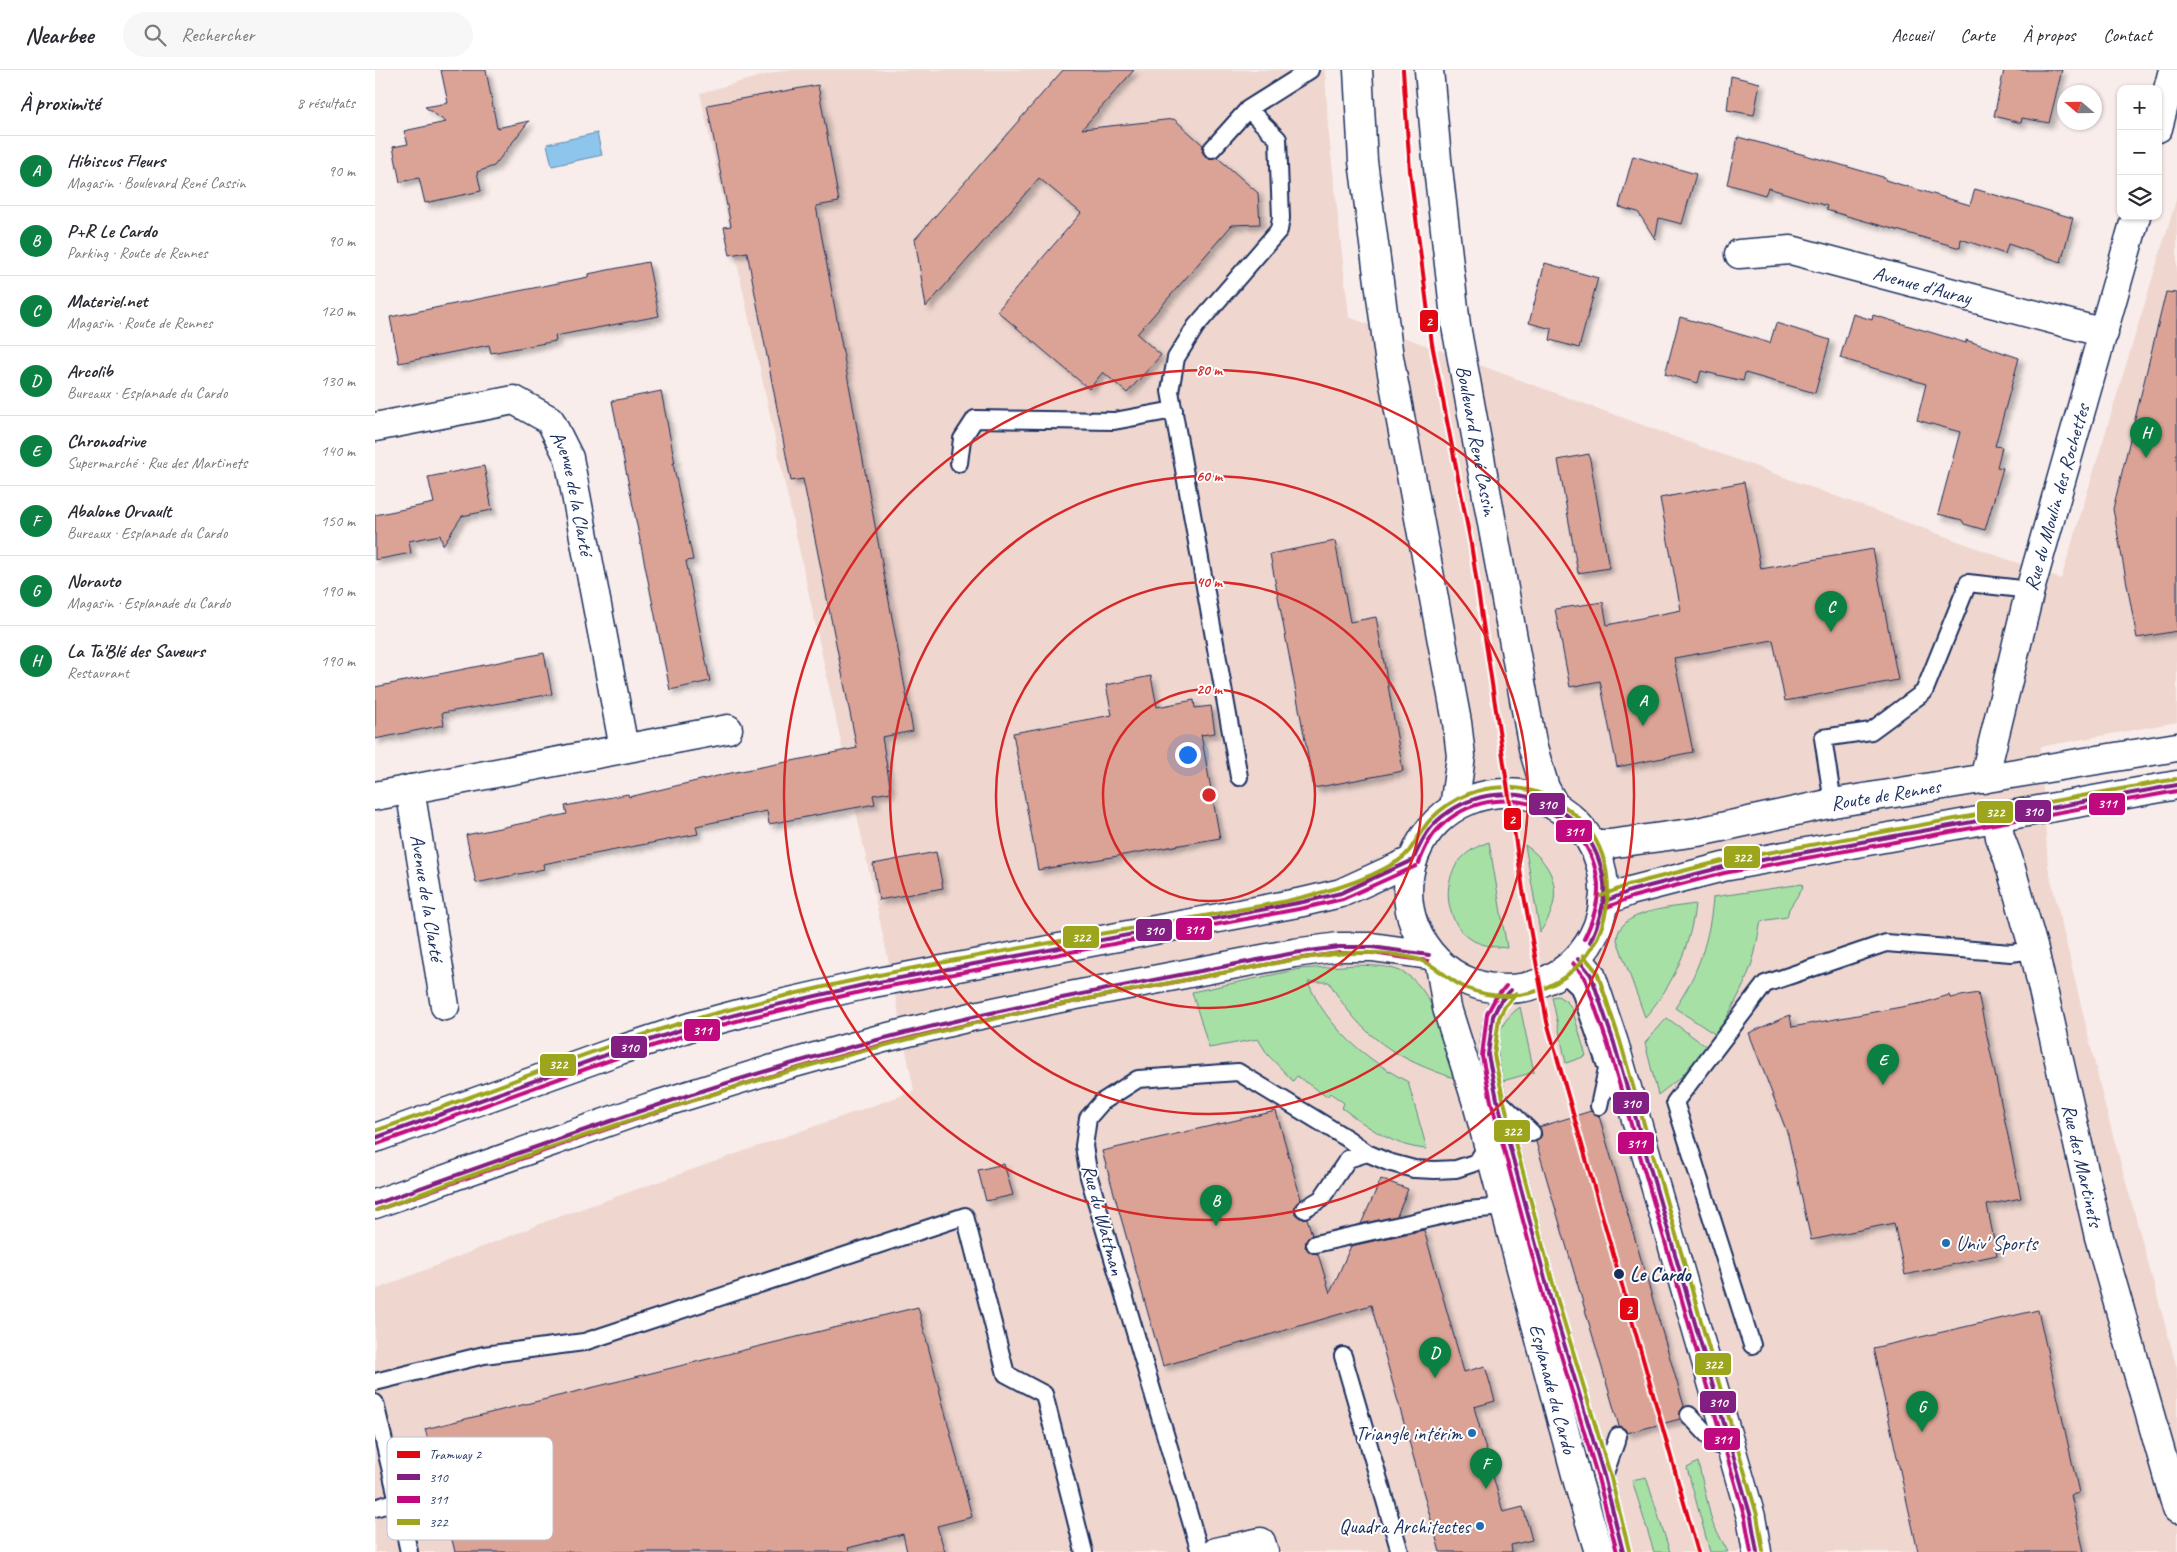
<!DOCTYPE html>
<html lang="fr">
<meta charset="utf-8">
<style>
body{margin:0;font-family:Caveat,sans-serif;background:#f7f7f7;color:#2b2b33}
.controls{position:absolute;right:15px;top:15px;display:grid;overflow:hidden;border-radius:10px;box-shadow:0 1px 4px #0004}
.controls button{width:45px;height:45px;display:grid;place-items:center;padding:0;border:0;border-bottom:1px solid #e1e1e2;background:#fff;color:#2b2b33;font:25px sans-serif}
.compass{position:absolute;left:1682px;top:15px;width:45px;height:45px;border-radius:50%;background:#fff;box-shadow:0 1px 4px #0004;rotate:290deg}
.you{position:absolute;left:812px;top:684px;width:18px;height:18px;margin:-12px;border:4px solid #fff;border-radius:50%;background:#1a73e8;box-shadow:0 0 0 8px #1a73e833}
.badge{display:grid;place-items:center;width:32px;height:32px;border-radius:50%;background:#0b8043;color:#fff;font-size:16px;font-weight:700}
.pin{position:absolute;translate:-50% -41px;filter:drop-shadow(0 1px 2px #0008)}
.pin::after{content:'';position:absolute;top:26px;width:18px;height:15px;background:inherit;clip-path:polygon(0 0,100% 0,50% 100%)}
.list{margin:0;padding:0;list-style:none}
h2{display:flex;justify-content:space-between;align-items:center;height:65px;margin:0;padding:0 20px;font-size:21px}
h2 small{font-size:16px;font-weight:400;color:#7c7c81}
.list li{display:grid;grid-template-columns:32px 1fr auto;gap:15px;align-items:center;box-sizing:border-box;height:70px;padding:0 20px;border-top:1px solid #e1e1e2}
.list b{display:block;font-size:19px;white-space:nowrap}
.list p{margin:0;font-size:16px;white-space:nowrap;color:#7c7c81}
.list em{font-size:16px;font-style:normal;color:#7c7c81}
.icon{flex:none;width:28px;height:28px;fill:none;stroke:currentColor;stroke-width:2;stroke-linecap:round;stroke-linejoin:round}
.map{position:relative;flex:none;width:1802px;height:1482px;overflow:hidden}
header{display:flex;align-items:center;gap:30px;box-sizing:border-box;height:70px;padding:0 25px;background:#fff;border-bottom:1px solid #e1e1e2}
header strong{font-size:24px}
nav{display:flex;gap:28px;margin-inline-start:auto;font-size:18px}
.search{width:350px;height:45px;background:#f7f7f7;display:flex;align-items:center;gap:12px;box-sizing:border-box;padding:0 18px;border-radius:28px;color:#7c7c81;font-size:19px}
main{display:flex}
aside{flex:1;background:#fff}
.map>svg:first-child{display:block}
.built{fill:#efd7d0}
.green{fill:#a7e0a5;stroke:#618882}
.water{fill:#8dc5ec;stroke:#5f89b3}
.building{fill:#dba395;stroke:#1b2f5e;filter:url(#shadow)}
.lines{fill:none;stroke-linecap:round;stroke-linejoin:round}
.service-casing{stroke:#1b2f5e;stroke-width:20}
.minor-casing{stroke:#1b2f5e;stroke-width:31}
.secondary-casing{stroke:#1b2f5e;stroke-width:31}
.primary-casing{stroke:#1b2f5e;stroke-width:31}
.trunk-casing{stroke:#1b2f5e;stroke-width:31}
.service{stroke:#fff;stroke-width:16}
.minor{stroke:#fff;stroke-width:28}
.secondary{stroke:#fff;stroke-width:28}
.primary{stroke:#fff;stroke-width:28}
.trunk{stroke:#fff;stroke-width:28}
.bus-1-casing{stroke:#fff;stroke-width:8}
.bus-2-casing{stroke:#fff;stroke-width:8}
.bus-3-casing{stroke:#fff;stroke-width:8}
.bus-1{stroke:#831f82;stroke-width:4}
.bus-2{stroke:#c0087f;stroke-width:4}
.bus-3{stroke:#9ca51c;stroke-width:4}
.tram-1-casing{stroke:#fff;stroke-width:8}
.tram-1{stroke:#e30613;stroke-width:4}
.ring{fill:none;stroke:#d62828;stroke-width:2.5}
.poi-dot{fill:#1f6fb2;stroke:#fff;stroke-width:2}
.stop-dot{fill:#1b2f5e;stroke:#fff;stroke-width:2}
.labels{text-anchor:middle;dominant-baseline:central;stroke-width:4;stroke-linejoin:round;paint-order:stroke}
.street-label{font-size:20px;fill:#1b2f5e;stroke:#fff}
.poi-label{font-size:20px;fill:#1b2f5e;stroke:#fff;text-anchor:end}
.stop-label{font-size:20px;font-weight:bold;fill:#1b2f5e;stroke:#fff;text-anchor:start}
.key{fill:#fff;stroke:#bbc1cf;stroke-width:1}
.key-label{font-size:14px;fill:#1b2f5e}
.centre{fill:#d62828;stroke:#fff;stroke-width:2.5}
.ring-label{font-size:15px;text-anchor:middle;font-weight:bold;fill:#d62828;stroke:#fff;stroke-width:4;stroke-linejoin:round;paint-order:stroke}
.line-badge{stroke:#fff;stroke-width:2}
.badge-label{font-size:14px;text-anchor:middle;font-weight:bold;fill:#fff}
</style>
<header>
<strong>Nearbee</strong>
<div class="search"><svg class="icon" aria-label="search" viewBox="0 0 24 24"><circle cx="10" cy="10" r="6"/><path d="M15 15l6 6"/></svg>Rechercher</div>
<nav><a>Accueil</a><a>Carte</a><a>À propos</a><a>Contact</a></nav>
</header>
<main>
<aside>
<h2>À proximité<small>8 résultats</small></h2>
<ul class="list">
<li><span class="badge">A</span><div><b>Hibiscus Fleurs</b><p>Magasin · Boulevard René Cassin</p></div><em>90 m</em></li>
<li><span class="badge">B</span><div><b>P+R Le Cardo</b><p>Parking · Route de Rennes</p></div><em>90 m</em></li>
<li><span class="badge">C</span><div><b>Materiel.net</b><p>Magasin · Route de Rennes</p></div><em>120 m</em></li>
<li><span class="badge">D</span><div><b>Arcolib</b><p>Bureaux · Esplanade du Cardo</p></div><em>130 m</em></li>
<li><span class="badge">E</span><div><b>Chronodrive</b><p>Supermarché · Rue des Martinets</p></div><em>140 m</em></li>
<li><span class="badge">F</span><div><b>Abalone Orvault</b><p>Bureaux · Esplanade du Cardo</p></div><em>150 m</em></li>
<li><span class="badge">G</span><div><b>Norauto</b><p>Magasin · Esplanade du Cardo</p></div><em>190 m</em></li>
<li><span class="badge">H</span><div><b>La Ta'Blé des Saveurs</b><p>Restaurant</p></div><em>190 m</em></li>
</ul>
</aside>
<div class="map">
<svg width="1802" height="1482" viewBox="0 0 1802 1482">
<defs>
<filter id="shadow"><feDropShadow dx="4.5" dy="4.5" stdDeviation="2.5" flood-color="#0004"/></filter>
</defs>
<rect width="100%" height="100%" fill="#f8edea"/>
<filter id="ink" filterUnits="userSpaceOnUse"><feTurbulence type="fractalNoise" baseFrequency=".02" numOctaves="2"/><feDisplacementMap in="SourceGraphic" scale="10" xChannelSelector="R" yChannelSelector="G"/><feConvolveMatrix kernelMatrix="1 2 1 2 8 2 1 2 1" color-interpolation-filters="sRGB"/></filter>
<g filter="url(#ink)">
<path class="built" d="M408 0H950L953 56 974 247 1686 509 1802 127V652L1665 677 1673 796 1729 1032 1802 1298V1482H0V1220L175 1150 539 1021 512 884 325 23Z"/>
<path class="green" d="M1114 772 1132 878C1121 877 1109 876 1099 871 1071 856 1065 813 1085 790 1094 780 1103 776 1114 772Z
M1150 775C1183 798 1189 829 1165 862Z
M1427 814 1428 817 1414 839 1412 847 1386 851C1384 861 1382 872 1380 882 1373 911 1357 940 1341 965L1300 938C1323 905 1335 868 1338 827Z
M1320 834C1316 875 1298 916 1270 947L1242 870C1242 840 1297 838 1320 834Z
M982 895C998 896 1016 895 1031 904 1061 923 1071 977 1082 1009 1021 989 987 968 954 912H933C952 958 991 989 1033 1012L1052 1079C1019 1077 993 1057 967 1038L969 1033 955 1023 952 1027 922 1006 918 1011 893 985 883 969 834 978 817 922 925 899Z
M1183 926 1192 932 1197 938 1211 986 1191 993 1177 927Z
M1145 937 1159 1002 1128 1011C1121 980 1116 958 1145 937Z
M1292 948 1332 977 1306 1007 1283 1025 1270 973Z
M1323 1392 1337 1452 1353 1482H1335L1312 1398Z
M1271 1407 1295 1482H1279L1257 1410Z"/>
<path class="water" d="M222 63 227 85 177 96 172 74Z"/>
<path class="building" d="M66 0H111L122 58 154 51 119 96 102 102 106 121 50 133 44 108 25 112 18 77 33 74 29 61 71 52 50 37 73 33Z
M688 0H759L707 59 799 49 828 75 827 82 831 87 835 89 842 87 883 123 885 154 857 155 762 264 786 285 752 323 728 302 714 319 622 241 706 143 664 108 551 237 540 169Z
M1629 0H1687L1674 53 1647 48 1646 53 1619 46Z
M1356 6 1385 13 1379 45 1352 40Z
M443 15 464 132 441 136 538 661 507 667 516 722 498 725 500 734 394 754 392 741 321 756 323 764 168 794 169 799 101 813 91 765 192 744 190 736 253 724 254 727 351 704 482 678 428 409 416 411 372 182 355 185 349 157 356 156 332 35Z
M1363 67 1463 94 1511 108 1510 110 1595 135 1600 119 1698 148 1686 192 1633 174 1630 184 1586 169 1585 178 1451 140 1452 136 1393 118 1390 125 1352 114Z
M1258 86 1321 104 1307 154 1284 148 1280 169 1263 142 1244 137Z
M273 192 284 246 180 266 181 271 116 283 114 275 24 293 15 247 213 207V204Z
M1170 193 1223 208 1204 278 1175 270 1177 259 1154 253Z
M1791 222 1802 223V561L1762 568 1738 439Z
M1478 244 1497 250 1498 245 1591 273V270L1644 288 1620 376 1627 377 1622 397 1628 398 1610 460 1589 454 1587 450 1563 444 1585 362 1542 350 1551 314 1465 288Z
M1305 247 1395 273 1401 253 1455 270 1440 323 1370 303 1368 311 1326 301 1323 313 1290 304Z
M286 321 300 393H298L318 490 311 491 335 611 295 620 237 331Z
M1214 384 1234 498 1203 503 1183 390Z
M109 396 117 440 87 446 68 475 65 465 34 471 36 483 0 490V445L59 433 53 407Z
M1369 412 1386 499 1498 479 1523 610 1410 631 1398 570 1299 588 1318 682 1242 697 1225 611 1195 617 1180 539 1228 532 1232 555 1306 540 1285 428Z
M960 471 975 552 1001 547 1028 701 939 718 895 484Z
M169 583 177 624 67 643 69 655 0 669V617Z
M776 606 782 637 819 630 820 638 836 636 840 663 826 665 845 768 663 800 638 663 737 645 731 615Z
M561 782 568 818 504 830 498 794Z
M1603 923 1646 1128 1612 1135 1622 1185 1530 1205 1519 1153 1436 1170 1413 1065 1374 963 1415 945 1417 957 1548 933 1574 925 1575 928Z
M901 1041 926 1129 920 1135V1144L925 1148H932L937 1165 931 1171 930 1177 937 1183 943 1184 955 1223 976 1176 1049 1160 1089 1302 1110 1296 1120 1331 1099 1337 1128 1442 1148 1437 1157 1470 1136 1475 1137 1482H1065L996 1235 788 1296 727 1081Z
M1216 1041 1224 1046 1309 1336 1305 1342V1349L1252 1363 1250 1359 1244 1356 1161 1072 1167 1065 1164 1057Z
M629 1094 638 1125 611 1131 603 1100Z
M1006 1109 1033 1119 1022 1146 986 1154Z
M543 1237 597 1447 562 1456 570 1482H532L528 1464 473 1478 474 1482H80L60 1399 44 1403 37 1374 53 1370 50 1359Z
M1663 1240 1704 1423 1696 1425 1709 1482H1543L1498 1278Z"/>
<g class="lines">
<defs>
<path id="service" d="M837 79 873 39 935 0
M584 393 587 369 600 349 739 351 799 340
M864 707 795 321 801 288 821 256 904 160 906 148 903 69 873 39
M1458 733 1448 668 1496 661 1549 622 1593 513 1655 520
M1187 902 1204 918 1239 1019
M1136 920 1125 932 1118 946 1115 968 1113 985 1122 1029 1175 1227 1229 1406 1248 1482
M1122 1029 1157 1063
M1224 1036 1232 999
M929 1139 946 1129 973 1089 992 1083
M940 1174 1092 1140 1117 1138 1129 1134
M1377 1275 1300 1032 1390 914 1511 873 1636 883 1659 880
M968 1286 1025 1482
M0 1312 109 1285 209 1272 590 1146 631 1304 669 1324 709 1482
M0 1333 23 1431
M1314 1345 1342 1375
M1229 1406 1243 1366
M0 1438 23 1431 34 1482
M825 1482 714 1107 709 1076 713 1048 727 1032 763 1009 863 1002 973 1069 992 1083 1013 1092 1039 1099 1060 1100 1081 1099 1102 1092 1113 1074"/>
<g id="minor">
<path d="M1783 58 1798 0"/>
<path id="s1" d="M1364 184 1416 180 1729 263"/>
<path id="s2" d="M0 357 139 330 175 350 194 388 249 678"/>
<path id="s3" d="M1609 709 1655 520 1761 146"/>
<path id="s4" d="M35 719 70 936"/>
<path d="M0 726 353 659"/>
<path id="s5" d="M1622 748 1625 767 1633 788 1659 880 1724 1167 1802 1439"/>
<path d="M1203 889 1216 905 1239 973 1376 1447 1382 1482"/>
<path id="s6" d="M1065 895 1072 938 1102 1033 1203 1412 1224 1482"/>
<path d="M841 1482 886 1472 889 1482"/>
</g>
<g id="secondary">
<path d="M983 0 988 91 1014 287 1082 652 1086 686 1079 738"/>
<path id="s7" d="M1054 0 1062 89 1081 256 1158 678 1170 718 1180 736"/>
</g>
<g id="primary">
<circle cx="1131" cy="821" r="98"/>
<path id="s8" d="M1217 774H1234L1323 762 1458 733 1802 677"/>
<path d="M1228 832 1255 821 1348 797 1802 715"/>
</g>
<path id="trunk" d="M0 1068 245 980 315 957 371 942 493 914 928 832 966 823 1038 790
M0 1134 275 1037 401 998 505 969 600 946 685 928 919 883 964 877H997L1054 885"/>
</defs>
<use href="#service" class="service-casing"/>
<use href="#minor" class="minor-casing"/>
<use href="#secondary" class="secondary-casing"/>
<use href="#primary" class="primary-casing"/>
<use href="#trunk" class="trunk-casing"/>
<use href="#service" class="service"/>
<use href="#minor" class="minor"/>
<use href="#secondary" class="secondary"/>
<use href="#primary" class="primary"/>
<use href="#trunk" class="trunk"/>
<defs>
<path id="bus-1" d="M1038 790C1044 777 1051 761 1062 751 1124 696 1219 730 1229 813 1231 833 1223 854 1215 872
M1228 832 1255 821 1348 797 1802 715
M1203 889 1216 905 1239 973 1376 1447 1382 1482
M1136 920 1125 932 1118 946 1113 985 1122 1029 1175 1227 1229 1406 1248 1482
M0 1068 245 980 315 957 371 942 493 914 928 832 966 823 1038 790
M0 1134C167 1075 334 1013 506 969 642 934 781 910 919 883L964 877H997L1054 885"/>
<path id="bus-2" d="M1044 793C1049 780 1055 766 1065 757 1121 703 1215 736 1223 814 1224 833 1217 853 1209 869
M1230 838 1257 827 1349 803 1802 721
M1198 893 1210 908 1233 975 1370 1448 1376 1482
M1131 916 1120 929 1112 944 1107 986 1116 1031 1169 1229 1223 1408 1242 1482
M2 1074 247 986 317 963 373 948 494 920 929 838 968 829 1041 796
M2 1140C169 1081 336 1019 507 975 643 940 782 916 920 889L964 883H997L1053 891"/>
<path id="bus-3" d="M1226 826 1253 815 1347 791 1801 709
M1208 885 1222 902 1245 971 1382 1445 1388 1481
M1141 924 1130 936 1124 948 1119 985 1128 1028 1181 1225 1235 1404 1254 1480
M0 1061C113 1023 223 975 338 944 525 894 717 867 907 832 947 823 988 813 1023 791 1038 782 1043 763 1055 750 1100 703 1170 708 1211 756 1234 784 1238 822 1227 856 1208 912 1147 941 1091 918 1072 910 1059 892 1038 888 995 878 949 884 906 892 773 917 639 941 507 976 336 1020 168 1078 2 1140"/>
</defs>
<use href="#bus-1" class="bus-1-casing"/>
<use href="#bus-2" class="bus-2-casing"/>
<use href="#bus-3" class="bus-3-casing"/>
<use href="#bus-1" class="bus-1"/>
<use href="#bus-2" class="bus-2"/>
<use href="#bus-3" class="bus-3"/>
<defs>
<path id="tram-1" d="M1028 0 1035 101 1057 274 1096 474 1148 820 1172 952 1323 1482"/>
</defs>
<use href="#tram-1" class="tram-1-casing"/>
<use href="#tram-1" class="tram-1"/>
</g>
</g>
<g class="ring">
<circle cx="834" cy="725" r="106"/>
<circle cx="834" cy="725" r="213"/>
<circle cx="834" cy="725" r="319"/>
<circle cx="834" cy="725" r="425"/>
</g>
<g class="poi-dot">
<circle cx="1571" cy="1173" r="5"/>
<circle cx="1097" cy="1363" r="5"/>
<circle cx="1105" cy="1456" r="5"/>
</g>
<circle class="stop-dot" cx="1244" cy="1204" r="6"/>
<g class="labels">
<g class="street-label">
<text stroke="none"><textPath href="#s1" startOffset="188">Avenue d'Auray</textPath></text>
<text stroke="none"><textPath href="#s7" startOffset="374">Boulevard René Cassin</textPath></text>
<text stroke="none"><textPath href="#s2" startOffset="260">Avenue de la Clarté</textPath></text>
<text stroke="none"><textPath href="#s3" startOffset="291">Rue du Moulin des Rochettes</textPath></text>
<text stroke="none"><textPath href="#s8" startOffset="298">Route de Rennes</textPath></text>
<text stroke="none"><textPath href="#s4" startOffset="110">Avenue de la Clarté</textPath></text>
<text stroke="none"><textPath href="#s5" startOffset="358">Rue des Martinets</textPath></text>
<text transform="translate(728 1150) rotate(75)">Rue du Wattman</text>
<text stroke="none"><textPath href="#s6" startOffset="439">Esplanade du Cardo</textPath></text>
</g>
<g class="poi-label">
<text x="1581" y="1173" text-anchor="start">Univ' Sports</text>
<text x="1087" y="1363">Triangle intérim</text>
<text x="1095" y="1456">Quadra Architectes</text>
</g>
<g class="stop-label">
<text x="1255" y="1204">Le Cardo</text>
</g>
</g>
<rect x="12" y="1367" width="166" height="103" rx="8" class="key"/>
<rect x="22" y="1381" width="23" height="7" fill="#e30613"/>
<rect x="22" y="1404" width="23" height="6" fill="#831f82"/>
<rect x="22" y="1426" width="23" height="7" fill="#c0087f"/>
<rect x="22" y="1449" width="23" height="6" fill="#9ca51c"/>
<g class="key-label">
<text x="54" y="1389">Tramway 2</text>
<text x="54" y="1412">310</text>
<text x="54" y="1434">311</text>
<text x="54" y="1457">322</text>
</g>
<circle cx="834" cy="725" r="8" class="centre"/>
<g class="ring-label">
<text x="834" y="305">80 m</text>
<text x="834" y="411">60 m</text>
<text x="834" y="517">40 m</text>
<text x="834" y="624">20 m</text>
</g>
<g class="line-badge">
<rect x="1044" y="239" width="20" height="24" rx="5" fill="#e30613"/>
<rect x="1713" y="722" width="38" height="24" rx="5" fill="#c0087f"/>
<rect x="1153" y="722" width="38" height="24" rx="5" fill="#831f82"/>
<rect x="1639" y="729" width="38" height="24" rx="5" fill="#831f82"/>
<rect x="1601" y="730" width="38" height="24" rx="5" fill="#9ca51c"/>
<rect x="1128" y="737" width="19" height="24" rx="5" fill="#e30613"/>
<rect x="1180" y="749" width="38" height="24" rx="5" fill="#c0087f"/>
<rect x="1348" y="775" width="38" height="24" rx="5" fill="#9ca51c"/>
<rect x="800" y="847" width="38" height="24" rx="5" fill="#c0087f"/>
<rect x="760" y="848" width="38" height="24" rx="5" fill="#831f82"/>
<rect x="687" y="855" width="38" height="24" rx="5" fill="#9ca51c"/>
<rect x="308" y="948" width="38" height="24" rx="5" fill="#c0087f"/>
<rect x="235" y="965" width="38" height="24" rx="5" fill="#831f82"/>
<rect x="164" y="983" width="38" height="24" rx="5" fill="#9ca51c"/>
<rect x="1237" y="1021" width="38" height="24" rx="5" fill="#831f82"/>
<rect x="1118" y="1049" width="38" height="24" rx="5" fill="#9ca51c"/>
<rect x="1242" y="1061" width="38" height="24" rx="5" fill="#c0087f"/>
<rect x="1244" y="1227" width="20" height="24" rx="5" fill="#e30613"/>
<rect x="1319" y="1282" width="38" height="24" rx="5" fill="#9ca51c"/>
<rect x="1324" y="1320" width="38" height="24" rx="5" fill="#831f82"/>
<rect x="1328" y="1357" width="38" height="24" rx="5" fill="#c0087f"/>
</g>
<g class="badge-label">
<text x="1054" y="256">2</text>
<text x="1732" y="738">311</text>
<text x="1172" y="739">310</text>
<text x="1658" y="746">310</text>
<text x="1620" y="747">322</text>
<text x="1137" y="754">2</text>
<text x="1199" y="766">311</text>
<text x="1367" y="792">322</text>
<text x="819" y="864">311</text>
<text x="779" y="865">310</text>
<text x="706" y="872">322</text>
<text x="327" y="965">311</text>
<text x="254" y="982">310</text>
<text x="183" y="999">322</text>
<text x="1256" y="1038">310</text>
<text x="1137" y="1066">322</text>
<text x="1261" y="1078">311</text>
<text x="1254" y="1244">2</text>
<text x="1338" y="1299">322</text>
<text x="1343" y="1337">310</text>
<text x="1347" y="1374">311</text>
</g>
</svg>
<div class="controls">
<button>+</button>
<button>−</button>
<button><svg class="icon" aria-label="layers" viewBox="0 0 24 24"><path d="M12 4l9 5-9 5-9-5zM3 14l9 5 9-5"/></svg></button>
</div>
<svg class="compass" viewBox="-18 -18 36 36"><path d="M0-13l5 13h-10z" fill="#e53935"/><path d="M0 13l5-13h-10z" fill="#7c7c81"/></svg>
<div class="you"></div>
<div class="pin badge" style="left:1268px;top:656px">A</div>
<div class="pin badge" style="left:841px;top:1156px">B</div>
<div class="pin badge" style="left:1456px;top:562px">C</div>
<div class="pin badge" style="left:1060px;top:1308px">D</div>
<div class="pin badge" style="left:1508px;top:1015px">E</div>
<div class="pin badge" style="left:1111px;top:1419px">F</div>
<div class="pin badge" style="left:1547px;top:1362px">G</div>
<div class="pin badge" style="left:1771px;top:388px">H</div>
</div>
</main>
